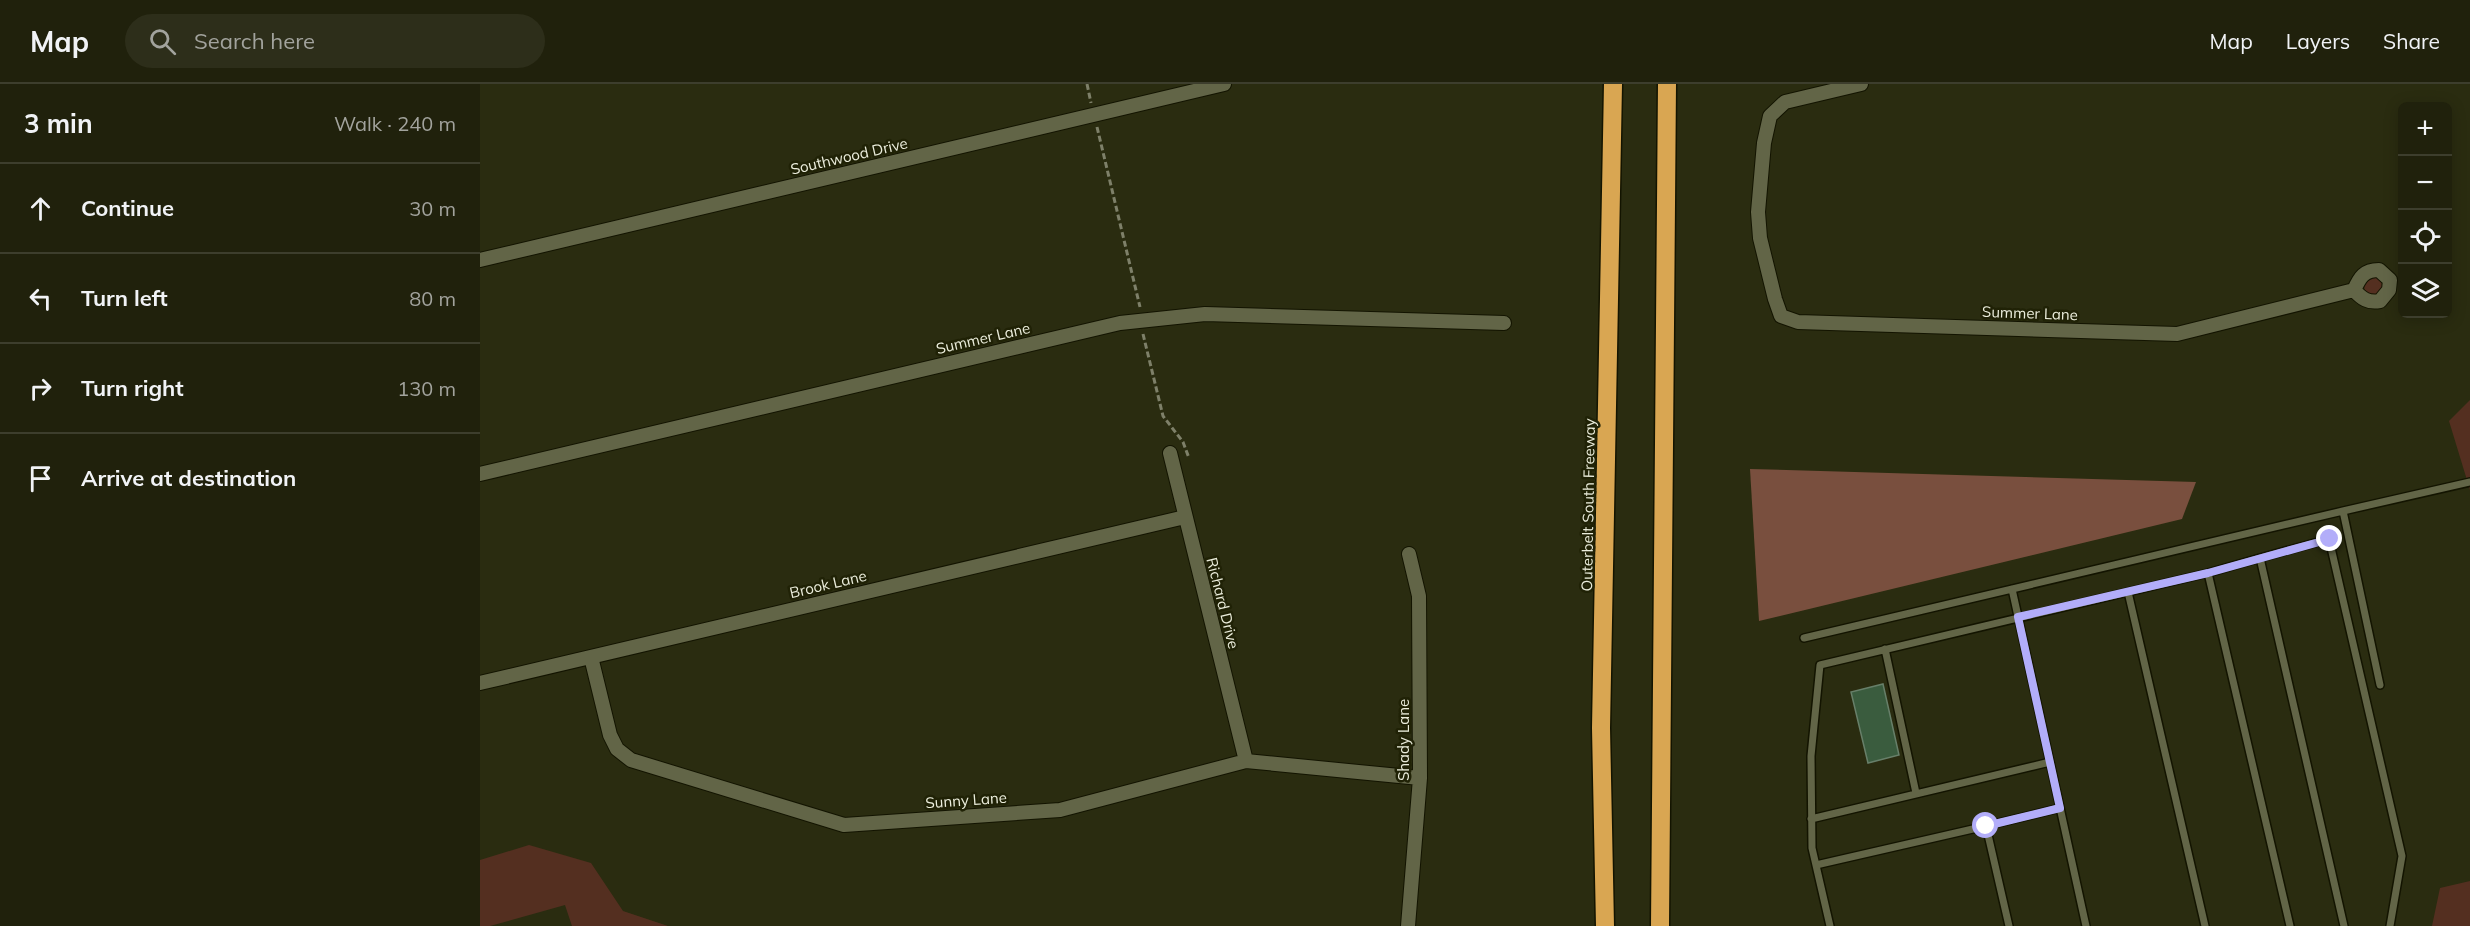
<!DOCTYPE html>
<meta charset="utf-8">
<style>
body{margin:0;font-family:Mulish,sans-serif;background:#2d2e1a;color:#f1f3f6}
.controls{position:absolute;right:18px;top:18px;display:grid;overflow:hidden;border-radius:9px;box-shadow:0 3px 15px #0003}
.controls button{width:54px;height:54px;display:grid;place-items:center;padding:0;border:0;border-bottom:2px solid #3d3e2d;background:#20210c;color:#f1f3f6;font:30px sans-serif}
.stop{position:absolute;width:18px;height:18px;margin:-14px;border:4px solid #b2adf9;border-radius:50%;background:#fff}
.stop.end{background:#b2adf9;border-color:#fff;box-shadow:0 2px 6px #0008}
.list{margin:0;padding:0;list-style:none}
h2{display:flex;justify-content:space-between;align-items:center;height:78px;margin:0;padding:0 24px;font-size:26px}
h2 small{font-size:20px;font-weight:400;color:#a2a39d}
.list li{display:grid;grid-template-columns:39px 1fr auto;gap:18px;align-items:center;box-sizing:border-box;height:90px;padding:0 24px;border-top:2px solid #3d3e2d}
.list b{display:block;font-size:22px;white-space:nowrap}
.list em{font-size:20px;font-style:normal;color:#a2a39d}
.icon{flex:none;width:33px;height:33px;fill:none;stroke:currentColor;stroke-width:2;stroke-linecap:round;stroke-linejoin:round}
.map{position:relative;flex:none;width:1990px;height:842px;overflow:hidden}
header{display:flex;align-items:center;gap:36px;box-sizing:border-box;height:84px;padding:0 30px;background:#20210c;border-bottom:2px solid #3d3e2d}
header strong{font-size:28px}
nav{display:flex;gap:33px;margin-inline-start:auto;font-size:21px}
.search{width:420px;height:54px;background:#2d2e1a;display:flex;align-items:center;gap:15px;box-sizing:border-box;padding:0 21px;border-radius:33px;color:#a2a39d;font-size:22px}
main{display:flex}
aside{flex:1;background:#20210c}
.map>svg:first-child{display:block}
.green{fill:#542f20}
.forest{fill:#794f3e}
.building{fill:#3a5c3e;stroke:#677f69;stroke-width:1.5}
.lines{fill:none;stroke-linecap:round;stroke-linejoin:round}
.service-casing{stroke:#131400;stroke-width:10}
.minor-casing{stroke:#131400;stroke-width:16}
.motorway-casing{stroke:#131400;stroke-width:21}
.path{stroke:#7e8069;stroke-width:3;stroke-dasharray:6 3;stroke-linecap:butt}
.service{stroke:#626547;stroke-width:7}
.minor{stroke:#626547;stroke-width:14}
.motorway{stroke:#d9a652;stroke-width:18}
.route{stroke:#b2adf9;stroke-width:8}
.labels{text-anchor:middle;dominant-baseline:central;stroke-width:5;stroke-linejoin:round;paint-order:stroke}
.street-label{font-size:15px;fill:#ebeddc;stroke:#202206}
</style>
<header>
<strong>Map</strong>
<div class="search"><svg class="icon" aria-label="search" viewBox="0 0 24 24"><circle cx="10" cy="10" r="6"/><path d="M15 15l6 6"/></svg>Search here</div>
<nav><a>Map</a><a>Layers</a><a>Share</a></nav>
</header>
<main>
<aside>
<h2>3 min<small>Walk · 240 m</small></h2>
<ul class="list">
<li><svg class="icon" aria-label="ahead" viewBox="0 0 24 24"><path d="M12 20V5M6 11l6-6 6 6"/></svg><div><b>Continue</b></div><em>30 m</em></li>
<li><svg class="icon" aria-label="left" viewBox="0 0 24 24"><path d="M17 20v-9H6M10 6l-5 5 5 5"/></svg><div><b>Turn left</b></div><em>80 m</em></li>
<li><svg class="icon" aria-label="right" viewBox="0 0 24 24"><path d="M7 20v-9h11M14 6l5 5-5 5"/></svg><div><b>Turn right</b></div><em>130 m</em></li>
<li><svg class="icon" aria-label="arrive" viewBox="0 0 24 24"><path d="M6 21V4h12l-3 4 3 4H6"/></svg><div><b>Arrive at destination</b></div></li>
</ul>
</aside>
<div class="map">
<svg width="1990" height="842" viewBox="0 0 1990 842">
<rect width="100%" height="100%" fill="#2a2c10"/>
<path class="green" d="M1884 202a9 9 0 1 1 18 0a9 9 0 1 1-18 0Z
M1990 316V406L1969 337Z
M49 761 111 779 143 827 188 842H92L85 821 10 842H0V776Z
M1990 797V842H1952L1960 804Z"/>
<path class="forest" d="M1270 385 1716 398 1702 435 1279 537Z"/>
<path class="building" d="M1403 600 1419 671 1388 679 1371 608Z"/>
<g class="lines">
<defs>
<path id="service" d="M1780 474 1849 455 1922 772 1910 842
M1728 489 1780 474 1864 842
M1532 505 1606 842
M1648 508 1725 842
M1324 554 1863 427
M1405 565 1436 709
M1900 601 1863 427 1990 398
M1331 735 1570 678
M1506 742 1580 724
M1336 781 1506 742 1529 842
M1350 842 1332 764 1331 672 1340 581 1728 489 1810 842"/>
<path id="minor" d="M1381 0 1305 18 1290 32 1284 59 1278 128 1280 154 1295 215 1301 232 1318 238 1697 250 1874 206C1880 193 1884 186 1899 186L1910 196 1909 206 1900 217C1888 219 1882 215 1874 206
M0 176 744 0
M690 369 766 677
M0 390 640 239 725 230 1024 239
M111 573 130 651 137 665 151 676 364 741 580 726 766 677 940 694
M0 599 705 433
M928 842 940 694 939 512 929 470"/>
<path id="motorway" d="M1125 842 1121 644 1133 0
M1180 842 1187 0"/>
</defs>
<use href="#service" class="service-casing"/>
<use href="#minor" class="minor-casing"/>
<use href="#motorway" class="motorway-casing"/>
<path class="path" d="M607 0 611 19
M617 43 660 223
M663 250 683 332 703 358 709 374"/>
<use href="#service" class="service"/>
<use href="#minor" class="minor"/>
<use href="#motorway" class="motorway"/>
</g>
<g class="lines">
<path class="route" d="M1506 742 1580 724 1538 533 1728 489 1850 455"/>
</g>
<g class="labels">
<g class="street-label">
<text transform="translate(369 72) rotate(-13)">Southwood Drive</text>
<text transform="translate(1550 229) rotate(2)">Summer Lane</text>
<text transform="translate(503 254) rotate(-13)">Summer Lane</text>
<text transform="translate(1108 421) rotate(-89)">Outerbelt South Freeway</text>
<text transform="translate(348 500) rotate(-13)">Brook Lane</text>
<text transform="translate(743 519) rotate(76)">Richard Drive</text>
<text transform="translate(923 656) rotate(-90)">Shady Lane</text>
<text transform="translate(486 716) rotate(-4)">Sunny Lane</text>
</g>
</g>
</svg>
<div class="controls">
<button>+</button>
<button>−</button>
<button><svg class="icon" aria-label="locate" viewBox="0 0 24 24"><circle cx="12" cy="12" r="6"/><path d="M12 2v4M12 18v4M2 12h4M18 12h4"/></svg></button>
<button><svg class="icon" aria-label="layers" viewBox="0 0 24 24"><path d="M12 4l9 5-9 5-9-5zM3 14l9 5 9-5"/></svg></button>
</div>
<div class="stop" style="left:1506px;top:742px"></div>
<div class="stop end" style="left:1850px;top:455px"></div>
</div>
</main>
